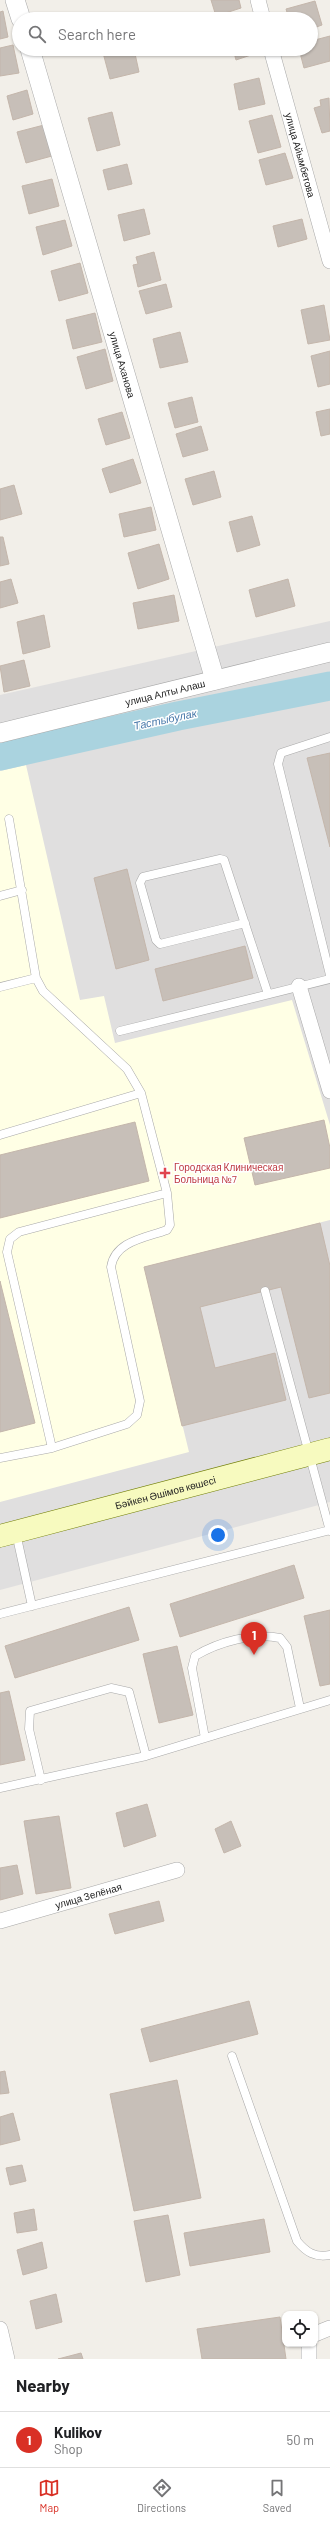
<!DOCTYPE html>
<meta charset="utf-8">
<style>
body{margin:0;font-family:Barlow,sans-serif;background:#f2f2f2;color:#202124}
.controls{position:absolute;right:12px;bottom:12px;display:grid;overflow:hidden;border-radius:8px;box-shadow:0 1px 3px #0004}
.controls button{width:36px;height:36px;display:grid;place-items:center;padding:0;border:0;border-bottom:1px solid #e0e0e0;background:#fff;color:#202124;font:20px sans-serif}
.you{position:absolute;left:218px;top:1535px;width:14px;height:14px;margin:-10px;border:3px solid #fff;border-radius:50%;background:#1a73e8;box-shadow:0 0 0 6px #1a73e833}
.badge{display:grid;place-items:center;width:26px;height:26px;border-radius:50%;background:#d93025;color:#fff;font-size:13px;font-weight:700}
.pin{position:absolute;translate:-50% -33px;filter:drop-shadow(0 1px 2px #0008)}
.pin::after{content:'';position:absolute;top:21px;width:14px;height:12px;background:inherit;clip-path:polygon(0 0,100% 0,50% 100%)}
.list{margin:0;padding:0;list-style:none}
h2{display:flex;justify-content:space-between;align-items:center;height:52px;margin:0;padding:0 16px;font-size:17px}
h2 small{font-size:13px;font-weight:400;color:#757577}
.list li{display:grid;grid-template-columns:26px 1fr auto;gap:12px;align-items:center;box-sizing:border-box;height:56px;padding:0 16px;border-top:1px solid #e0e0e0}
.list b{display:block;font-size:15px;white-space:nowrap}
.list p{margin:0;font-size:13px;white-space:nowrap;color:#757577}
.list em{font-size:13px;font-style:normal;color:#757577}
.icon{flex:none;width:22px;height:22px;fill:none;stroke:currentColor;stroke-width:2;stroke-linecap:round;stroke-linejoin:round}
.map{position:relative;flex:none;width:330px;height:2359px;overflow:hidden}
.search{position:absolute;background:#fff;box-shadow:0 1px 3px #0004;left:12px;right:12px;top:12px;height:44px;display:flex;align-items:center;gap:10px;box-sizing:border-box;padding:0 14px;border-radius:22px;color:#757577;font-size:15px}
.sheet{height:108px;background:#fff}
nav{display:flex;justify-content:space-around;align-items:center;box-sizing:border-box;height:56px;border-top:1px solid #e0e0e0;background:#fff;font-size:11px;color:#757577}
nav a{display:grid;justify-items:center;gap:2px}
nav .on{color:#d93025}
.map>svg:first-child{display:block}
.residential{fill:#e0dfdf}
.education{fill:#ffffe5}
.lines{fill:none;stroke-linecap:round;stroke-linejoin:round}
.river{stroke:#aad3df;stroke-width:29}
.building{fill:#c7bfb8;stroke:#c4b6ab}
.service-casing{stroke:#a9a9a9;stroke-width:9}
.minor-casing{stroke:#a9a9a9;stroke-width:16}
.tertiary-casing{stroke:#a9a9a9;stroke-width:20}
.secondary-casing{stroke:#707d05;stroke-width:23}
.service{stroke:#fff;stroke-width:8}
.minor{stroke:#fff;stroke-width:15}
.tertiary{stroke:#fff;stroke-width:19}
.secondary{stroke:#f7fabf;stroke-width:22}
.health-dot{fill:#e0444e;stroke:#fff;stroke-width:1.5}
.labels{text-anchor:middle;dominant-baseline:central;stroke-width:3;stroke-linejoin:round;paint-order:stroke}
.street-label{font-size:10px;fill:#222;stroke:#fff}
.health-label{font-size:10px;fill:#be3a42;stroke:#fff;text-anchor:start}
.water-label{font-size:11px;font-style:italic;fill:#4a7aab;stroke:#fff}
</style>
<div class="map">
<svg width="330" height="2359" viewBox="0 0 330 2359">
<rect width="100%" height="100%" fill="#f2efe9"/>
<path class="residential" d="M330 621V1502L0 1590V695Z"/>
<path class="education" d="M26 765 80 1000 104 996 115 1043 292 1000 330 1125V1220L144 1267 189 1452 0 1502V771Z"/>
<g class="lines">
<path class="river" d="M0 756 178 716 330 686"/>
</g>
<path class="building" d="M211 0H239L241 8 216 16Z
M315 1 322 25 311 29V19H289L286 9Z
M3 11 8 37 0 39V12Z
M330 36V61L304 68 299 49H311V41Z
M13 45 19 73 0 76V48Z
M102 49H134L139 72 110 79Z
M233 49H256L257 53 236 60Z
M259 78 265 104 239 110 234 84Z
M27 90 33 114 13 120 7 96Z
M329 98 330 131 322 133 314 108 321 106 320 100Z
M112 112 120 145 97 151 88 118Z
M272 115 281 147 258 153 249 121Z
M44 125 52 156 26 163 17 132Z
M285 153 293 178 266 185 259 160Z
M127 164 132 184 108 190 103 170Z
M52 179 59 206 29 214 22 186Z
M144 209 150 234 124 241 118 215Z
M302 219 307 239 278 247 273 226Z
M65 220 72 246 43 255 36 227Z
M154 252 161 280 138 287 133 265 138 264 136 257Z
M80 263 88 293 59 301 51 271Z
M166 284 172 307 146 314 139 291Z
M324 305 330 340 308 344 301 310Z
M95 313 102 342 73 349 66 320Z
M180 332 188 362 160 368 153 339Z
M105 349 113 381 86 389 77 357Z
M330 351V384L318 387 311 356Z
M192 397 198 422 175 428 168 403Z
M330 409V434L321 436 316 412Z
M122 412 130 438 106 445 98 419Z
M201 426 208 450 183 457 176 434Z
M133 459 141 483 110 493 102 469Z
M214 471 221 497 193 505 185 479Z
M14 485 22 514 0 520V489Z
M151 507 156 530 124 537 119 514Z
M252 516 260 545 237 552 229 522Z
M0 537H3L9 564 0 566Z
M159 544 169 579 138 589 128 553Z
M11 579 18 603 0 608V582Z
M288 579 295 606 256 617 249 590Z
M174 595 179 621 138 629 133 603Z
M44 615 50 647 23 654 17 622Z
M24 660 30 686 4 692 0 666Z
M330 753V847L307 758Z
M127 869 149 960 116 969 94 878Z
M245 946 253 978 163 1001 155 969Z
M324 1120 330 1148V1168L255 1185 244 1138Z
M135 1122 149 1181 0 1218V1155Z
M320 1223 330 1266V1393L309 1398 281 1287 200 1307 215 1368 275 1353 286 1400 182 1426 144 1267Z
M0 1281 35 1423 0 1432Z
M294 1565 304 1598 180 1637 170 1604Z
M129 1607 139 1640 15 1678 5 1646Z
M330 1610V1684L320 1686 304 1616Z
M177 1646 193 1715 159 1723 143 1654Z
M9 1691 25 1760 0 1765V1693Z
M147 1804 156 1836 124 1847 116 1813Z
M59 1816 71 1888 36 1894 24 1821Z
M231 1821 241 1846 224 1853 215 1829Z
M17 1865 23 1894 0 1900V1868Z
M159 1901 164 1921 115 1934 109 1914Z
M249 2001 258 2034 150 2062 141 2029Z
M5 2071 9 2093 0 2094V2072Z
M177 2080 201 2198 134 2211 110 2094Z
M13 2113 20 2140 0 2145V2117Z
M22 2165 26 2181 10 2185 6 2168Z
M34 2209 37 2230 17 2233 14 2213Z
M168 2215 180 2275 146 2282 134 2221Z
M264 2219 270 2252 190 2266 184 2233Z
M42 2242 47 2268 23 2275 17 2250Z
M56 2294 62 2322 36 2329 30 2301Z
M280 2317 286 2359H202L197 2329Z
M81 2353 83 2359H58Z"/>
<g class="lines">
<defs>
<path id="service" d="M330 737 281 753 278 764 330 975
M0 896 22 890
M245 923 160 944 156 940 140 883 143 877 220 859 224 860 268 994
M0 987 36 978
M120 1031 330 979
M0 1135 141 1093
M265 1291 330 1531
M52 1448 7 1252 10 1239 19 1232 167 1193
M0 1458 52 1448 127 1424 137 1415 140 1401 111 1267C115 1241 145 1238 167 1230L170 1225 167 1193 141 1093 127 1069 43 991 36 978 9 819
M16 1533 32 1606
M0 1614 330 1530
M205 1738 192 1668 195 1656C218 1642 254 1632 280 1638L287 1647 300 1708
M41 1780 29 1729 30 1711 111 1688 129 1692 146 1756
M0 1788 146 1756 330 1700
M232 2056 297 2241C306 2252 315 2258 330 2255"/>
<g id="minor">
<path d="M258 0 263 19"/>
<path id="s1" d="M271 49 330 261"/>
<path d="M299 986 330 1091"/>
<path id="s2" d="M0 1921 177 1870"/>
<path d="M0 2329 7 2359"/>
<path d="M315 2334 330 2328"/>
<path d="M309 2344V2359"/>
</g>
<g id="tertiary">
<path d="M15 0 21 19"/>
<path id="s3" d="M30 49 215 680"/>
<path id="s4" d="M0 733 330 652"/>
</g>
<g id="secondary">
<path id="s5" d="M0 1536 330 1449"/>
</g>
</defs>
<use href="#service" class="service-casing"/>
<use href="#minor" class="minor-casing"/>
<use href="#tertiary" class="tertiary-casing"/>
<use href="#secondary" class="secondary-casing"/>
<use href="#service" class="service"/>
<use href="#minor" class="minor"/>
<use href="#tertiary" class="tertiary"/>
<use href="#secondary" class="secondary"/>
</g>
<path class="health-dot" d="M163 1167h4v4h4v4h-4v4h-4v-4h-4v-4h4z"/>
<g class="labels">
<g class="street-label">
<text stroke="none"><textPath href="#s1" startOffset="110">улица Айымбетова</textPath></text>
<text stroke="none"><textPath href="#s3" startOffset="329">улица Аханова</textPath></text>
<text stroke="none"><textPath href="#s4" startOffset="170">улица Алты Алаш</textPath></text>
<text stroke="none"><textPath href="#s5" startOffset="171">Бәйкен Әшімов көшесі</textPath></text>
<text stroke="none"><textPath href="#s2" startOffset="92">улица Зелёная</textPath></text>
</g>
<g class="health-label">
<text x="174" y="1167">Городская Клиническая<tspan x="174" dy="12">Больница №7</tspan></text>
</g>
<g class="water-label">
<text transform="translate(165 719) rotate(-12)">Тастыбулак</text>
</g>
</g>
</svg>
<div class="controls">
<button><svg class="icon" aria-label="locate" viewBox="0 0 24 24"><circle cx="12" cy="12" r="6"/><path d="M12 2v4M12 18v4M2 12h4M18 12h4"/></svg></button>
</div>
<div class="you"></div>
<div class="pin badge" style="left:254px;top:1655px">1</div>
<div class="search"><svg class="icon" aria-label="search" viewBox="0 0 24 24"><circle cx="10" cy="10" r="6"/><path d="M15 15l6 6"/></svg>Search here</div>
</div>
<section class="sheet">
<h2>Nearby<small></small></h2>
<ul class="list">
<li><span class="badge">1</span><div><b>Kulikov</b><p>Shop</p></div><em>50 m</em></li>
</ul>
</section>
<nav>
<a class="on"><svg class="icon" aria-label="map" viewBox="0 0 24 24"><path d="M3 6l6-2 6 2 6-2v14l-6 2-6-2-6 2zM9 4v14M15 6v14"/></svg>Map</a>
<a><svg class="icon" aria-label="directions" viewBox="0 0 24 24"><path d="M12 3l9 9-9 9-9-9zM9 14v-3h6M13 9l2 2-2 2"/></svg>Directions</a>
<a><svg class="icon" aria-label="saved" viewBox="0 0 24 24"><path d="M7 4h10v16l-5-4-5 4z"/></svg>Saved</a>
</nav>
